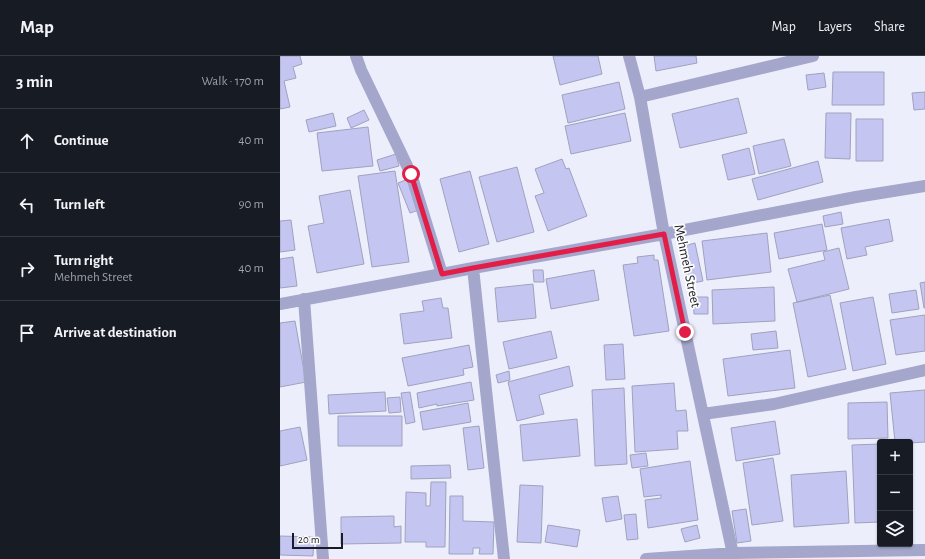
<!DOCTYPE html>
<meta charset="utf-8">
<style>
body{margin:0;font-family:"Alegreya Sans",sans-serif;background:#242831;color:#f1f3f6}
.controls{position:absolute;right:12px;bottom:12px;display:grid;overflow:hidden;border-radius:4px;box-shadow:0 1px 3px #0004}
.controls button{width:36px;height:36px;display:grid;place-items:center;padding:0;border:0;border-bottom:1px solid #363941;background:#171b24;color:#f1f3f6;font:20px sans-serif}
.scale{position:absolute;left:12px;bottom:10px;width:51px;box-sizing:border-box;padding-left:4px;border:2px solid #1b1b26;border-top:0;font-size:11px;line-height:14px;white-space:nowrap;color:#1b1b26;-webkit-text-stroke:3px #fcfcfc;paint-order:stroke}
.stop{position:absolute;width:12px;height:12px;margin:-9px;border:3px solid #e11d48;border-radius:50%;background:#fff}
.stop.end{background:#e11d48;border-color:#fff;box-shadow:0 1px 4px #0008}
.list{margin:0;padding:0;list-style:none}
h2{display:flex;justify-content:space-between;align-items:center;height:52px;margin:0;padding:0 16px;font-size:17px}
h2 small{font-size:13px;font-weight:400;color:#9ea1a6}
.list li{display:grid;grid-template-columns:26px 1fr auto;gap:12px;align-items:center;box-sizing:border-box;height:64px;padding:0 16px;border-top:1px solid #363941}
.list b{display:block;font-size:15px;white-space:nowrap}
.list p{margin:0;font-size:13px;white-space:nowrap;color:#9ea1a6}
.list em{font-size:13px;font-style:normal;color:#9ea1a6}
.icon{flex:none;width:22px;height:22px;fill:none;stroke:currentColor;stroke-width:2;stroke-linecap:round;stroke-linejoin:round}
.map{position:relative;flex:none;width:645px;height:503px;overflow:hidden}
header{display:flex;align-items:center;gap:24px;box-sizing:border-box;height:56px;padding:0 20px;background:#171b24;border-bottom:1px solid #363941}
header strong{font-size:19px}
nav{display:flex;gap:22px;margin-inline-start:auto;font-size:14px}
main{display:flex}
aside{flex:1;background:#171b24}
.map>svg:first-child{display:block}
.building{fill:#c4c6f1;stroke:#a0a1bf}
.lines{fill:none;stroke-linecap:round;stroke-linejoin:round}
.street{stroke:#a4a6cb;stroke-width:12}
.route{stroke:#e11d48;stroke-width:5}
.labels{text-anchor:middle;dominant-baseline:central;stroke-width:3.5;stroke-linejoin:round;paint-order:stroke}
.street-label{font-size:14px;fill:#1b1b26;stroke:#fcfcfc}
</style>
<header>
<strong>Map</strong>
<nav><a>Map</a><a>Layers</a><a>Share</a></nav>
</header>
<main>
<aside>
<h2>3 min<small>Walk · 170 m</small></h2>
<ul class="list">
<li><svg class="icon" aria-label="ahead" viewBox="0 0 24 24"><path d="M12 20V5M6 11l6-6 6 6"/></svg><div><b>Continue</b></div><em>40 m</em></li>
<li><svg class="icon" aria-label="left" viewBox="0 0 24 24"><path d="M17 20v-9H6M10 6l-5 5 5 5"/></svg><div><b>Turn left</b></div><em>90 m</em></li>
<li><svg class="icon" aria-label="right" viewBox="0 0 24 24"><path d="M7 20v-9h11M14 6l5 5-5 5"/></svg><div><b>Turn right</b><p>Mehmeh Street</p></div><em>40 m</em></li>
<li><svg class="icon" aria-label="arrive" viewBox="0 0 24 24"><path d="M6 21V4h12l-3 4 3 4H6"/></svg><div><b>Arrive at destination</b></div></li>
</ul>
</aside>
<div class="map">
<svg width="645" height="503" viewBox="0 0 645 503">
<rect width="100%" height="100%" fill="#edeefb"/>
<path class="building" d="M0 0H20L22 8 13 11 16 22 4 25 10 51 0 53Z
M273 0H318L322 18 280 29Z
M374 0H416L417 7 376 15Z
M553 16H604V49H552Z
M544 17 546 31 528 34 526 19Z
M339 26 345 53 288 67 282 39Z
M645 36V53L634 54 632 37Z
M458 42 467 77 400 92 392 58Z
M84 54 89 64 71 72 67 62Z
M53 57 56 70 29 76 26 64Z
M345 57 351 85 291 98 285 70Z
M546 57H571L570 103 545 102Z
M576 63H603V105H576Z
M88 71 93 110 42 115 37 77Z
M504 83 511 110 479 118 473 90Z
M469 92 475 118 448 124 442 99Z
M116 98 119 110 100 115 97 104Z
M282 103 286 113 289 112 307 160 268 175 255 140 264 137 255 113Z
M538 105 543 126 478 144 472 123Z
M237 111 254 176 217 186 199 121Z
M115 115 129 206 92 211 78 120Z
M190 115 209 188 179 196 160 123Z
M128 123 139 154 130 157 118 127Z
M70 134 84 208 37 217 28 170 44 167 39 140Z
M561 156 563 168 545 171 543 160Z
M609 163 613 185 585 191 587 199 567 203 561 172Z
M11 164 15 194 0 196V165Z
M542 168 547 194 499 203 494 177Z
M487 177 491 216 427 224 422 185Z
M415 187 423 225 408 228 400 191Z
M559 192 569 233 517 246 508 213 545 204 543 196Z
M374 199V204H378L389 275 354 280 343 209 358 207 357 201Z
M13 201 17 230 0 232V203Z
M253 214H263L264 226H254Z
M314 214 319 244 271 253 266 223Z
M645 226V252H644L640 227Z
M253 228 256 262 218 266 215 232Z
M494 231 495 265 433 268 432 234Z
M636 234 639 253 612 257 609 238Z
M550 239 566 313 528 321 513 247Z
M413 241H428V258H414Z
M593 241 606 308 573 315 560 247Z
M161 242 163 252H168L172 282 124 288 120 258 144 255 142 245Z
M645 259V295L616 299 610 264Z
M15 265 26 326 0 331V267Z
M271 275 277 302 229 313 223 286Z
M496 275 498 292 473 294 471 278Z
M343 288 345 323 326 324 324 289Z
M189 289 193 311 183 313 184 319 128 330 122 302Z
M510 294 515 332 448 340 443 303Z
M289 310 293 330 259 339 264 358 237 365 228 326Z
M229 315 230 324 218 327 216 319Z
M191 326 194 344 157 350V348L139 352 137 337Z
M394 327 396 355 406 354 408 375H397L398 393 355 396 352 330Z
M344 332 347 408 315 410 312 334Z
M645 334V386L630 387V386H615L610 337Z
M105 336 106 355 49 358 48 339Z
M130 336 135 366 126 368 121 337Z
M120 341 121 356 109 357 107 342Z
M607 346 608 382 568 383V347Z
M188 347 191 366 143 374 140 356Z
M58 360H122V390H58Z
M297 363 300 400 243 405 240 369Z
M495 365 500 398 456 405 451 372Z
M199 370 204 412 188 414 183 372Z
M20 371 27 404 0 410V375Z
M600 388V466L575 467 572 389Z
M366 397 368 410 352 412 350 399Z
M493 402 503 465 472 469 463 407Z
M410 405 418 464 368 472 365 444 381 442V439L364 441 360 413Z
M170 409 171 422 131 423V410Z
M566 415 569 467 514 471 511 419Z
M151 426H166L165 491H146V486H125L126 436 146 437V450H150Z
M240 429 263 430 261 487 237 486Z
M170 440H183V465L214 466 213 498H199L200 492H193V498H169Z
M338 440 342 463 326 466 322 442Z
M466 453 471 485 457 487 452 455Z
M356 458 358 483 347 484 344 459Z
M114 460V471L121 470V487L61 488V461Z
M268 469 300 474 297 491 265 486Z
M417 469 420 482 405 486 401 473Z
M0 480 34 481 33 500 0 499Z"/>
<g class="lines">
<path class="street" d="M76 0 81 14 131 118 162 218
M349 0 360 41 384 178 454 503
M360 41 533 0
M193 212 224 503
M24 243 43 503
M0 248 162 218 193 212 384 178 576 141 645 130
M423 358 494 348 645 314
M366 503 454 497 645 494"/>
</g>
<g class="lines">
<path class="route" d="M131 118 162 218 193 212 384 178 405 276"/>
</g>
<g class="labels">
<g class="street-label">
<text transform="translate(407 210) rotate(78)">Mehmeh Street</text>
</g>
</g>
</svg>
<div class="controls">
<button>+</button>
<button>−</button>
<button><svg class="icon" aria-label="layers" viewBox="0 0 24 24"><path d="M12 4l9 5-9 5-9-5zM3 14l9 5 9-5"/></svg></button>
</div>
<div class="scale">20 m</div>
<div class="stop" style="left:131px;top:118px"></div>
<div class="stop end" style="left:405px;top:276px"></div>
</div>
</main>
